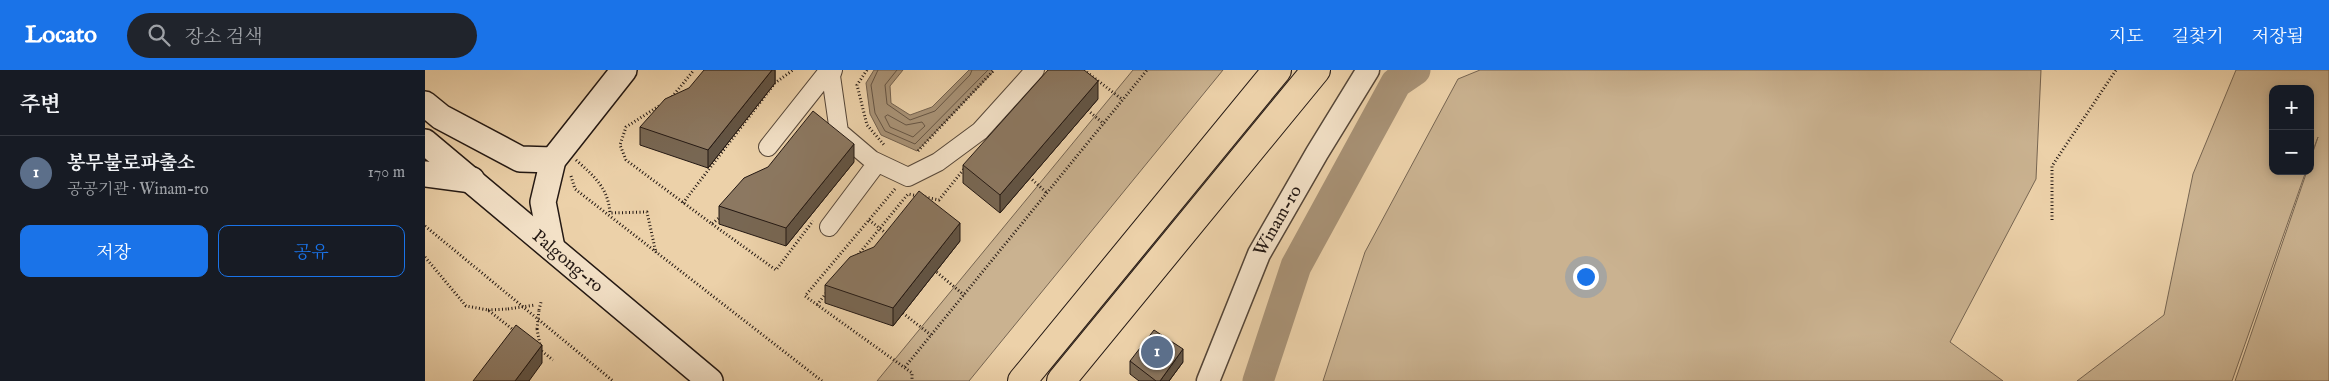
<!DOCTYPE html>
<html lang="ko">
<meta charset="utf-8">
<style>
body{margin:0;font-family:"IM FELL English","Noto Serif KR",serif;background:#20242c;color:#f1f3f6}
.controls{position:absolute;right:15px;top:15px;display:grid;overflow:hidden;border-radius:10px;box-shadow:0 2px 8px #0003}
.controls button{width:45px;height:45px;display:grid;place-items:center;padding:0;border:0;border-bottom:1px solid #363941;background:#171b24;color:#f1f3f6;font:25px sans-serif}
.you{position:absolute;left:1160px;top:206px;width:18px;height:18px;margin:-12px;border:4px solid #fff;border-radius:50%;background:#1a73e8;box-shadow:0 0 0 8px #1a73e833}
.badge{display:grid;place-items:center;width:32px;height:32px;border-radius:50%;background:#1a73e8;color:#fff;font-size:16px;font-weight:700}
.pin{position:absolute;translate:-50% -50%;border:2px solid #fff;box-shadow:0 1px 5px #0006}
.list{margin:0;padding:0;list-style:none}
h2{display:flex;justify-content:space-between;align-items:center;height:65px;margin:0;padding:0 20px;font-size:21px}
h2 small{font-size:16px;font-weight:400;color:#9ea1a6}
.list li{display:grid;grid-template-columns:32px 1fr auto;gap:15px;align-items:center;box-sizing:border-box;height:75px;padding:0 20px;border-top:1px solid #363941}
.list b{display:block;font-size:19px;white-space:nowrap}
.list p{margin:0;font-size:16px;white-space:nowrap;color:#9ea1a6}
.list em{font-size:16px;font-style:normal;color:#9ea1a6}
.actions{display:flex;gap:10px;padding:15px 20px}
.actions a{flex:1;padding:11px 0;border:1px solid #1a73e8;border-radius:10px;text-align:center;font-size:18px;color:#1a73e8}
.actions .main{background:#1a73e8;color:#fff}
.icon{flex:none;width:28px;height:28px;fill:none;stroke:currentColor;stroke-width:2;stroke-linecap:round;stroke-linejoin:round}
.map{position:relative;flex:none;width:1904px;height:311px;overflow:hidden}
header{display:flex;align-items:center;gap:30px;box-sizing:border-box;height:70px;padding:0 25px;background:#1a73e8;color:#fff}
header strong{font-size:24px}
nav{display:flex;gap:28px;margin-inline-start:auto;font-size:18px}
.search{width:350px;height:45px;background:#20242c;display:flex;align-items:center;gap:12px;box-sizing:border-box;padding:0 18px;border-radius:28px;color:#9ea1a6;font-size:19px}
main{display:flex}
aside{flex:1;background:#171b24}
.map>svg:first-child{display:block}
.green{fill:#cab290;stroke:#766552}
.water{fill:#a89276;stroke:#73614e}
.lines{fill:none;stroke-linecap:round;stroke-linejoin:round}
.shore{stroke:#654;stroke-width:1}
.river{stroke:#a89276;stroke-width:31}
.minor-casing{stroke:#554638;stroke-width:20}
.tertiary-casing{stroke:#554638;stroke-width:25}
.secondary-casing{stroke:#231813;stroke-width:28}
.trunk-casing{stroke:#231813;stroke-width:30}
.path{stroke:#231813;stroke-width:3;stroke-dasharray:1 2.5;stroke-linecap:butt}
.minor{stroke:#f3e1c7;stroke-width:18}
.tertiary{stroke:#f3e1c7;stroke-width:22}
.secondary{stroke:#f3e1c7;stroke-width:25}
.trunk{stroke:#ecd1a9;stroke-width:28}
.path-bridge{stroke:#231813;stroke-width:3;stroke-dasharray:1 2.5;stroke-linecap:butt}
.wall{fill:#786753;stroke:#231813}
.shaded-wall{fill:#625444;stroke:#231813}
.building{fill:#8c7861;stroke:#231813}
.labels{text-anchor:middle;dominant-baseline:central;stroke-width:5;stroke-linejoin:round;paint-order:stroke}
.street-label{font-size:18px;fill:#231813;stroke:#f3e1c7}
</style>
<header>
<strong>Locato</strong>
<div class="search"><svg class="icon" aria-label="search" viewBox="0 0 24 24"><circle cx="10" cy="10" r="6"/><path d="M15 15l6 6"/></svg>장소 검색</div>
<nav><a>지도</a><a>길찾기</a><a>저장됨</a></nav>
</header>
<main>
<aside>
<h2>주변<small></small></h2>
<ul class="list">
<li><span class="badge" style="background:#5c6f8a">1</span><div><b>봉무불로파출소</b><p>공공기관 · Winam-ro</p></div><em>170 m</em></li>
</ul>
<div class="actions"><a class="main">저장</a><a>공유</a></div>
</aside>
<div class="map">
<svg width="1904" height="311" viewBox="0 0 1904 311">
<rect width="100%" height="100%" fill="#ecd1a9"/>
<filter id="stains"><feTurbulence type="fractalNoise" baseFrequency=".004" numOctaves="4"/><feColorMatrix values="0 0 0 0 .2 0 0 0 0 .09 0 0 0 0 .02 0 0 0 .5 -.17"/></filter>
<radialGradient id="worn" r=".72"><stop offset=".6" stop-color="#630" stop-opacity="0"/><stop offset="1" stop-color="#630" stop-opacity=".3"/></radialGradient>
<path class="green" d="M708 0H798L544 311H452Z
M1055 0H1616L1611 109 1525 272 1578 311H898L940 182 1033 9Z
M1811 0H1904V311H1810L1882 101H1885V91L1893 67 1885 88V19H1848V101H1881L1807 311H1652L1739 245 1768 104Z"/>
<path class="water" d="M449 0H478L465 16 466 33 485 45 507 37 544 0H566L568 2 492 81 456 65 445 44 441 13Z"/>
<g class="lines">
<path class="shore" d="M453 0 446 15 450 43 460 61 490 74 563 0
M472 0 460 15 462 34 485 50 510 41 545 5 547 0
M463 45 481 55 497 52 500 56 488 67 465 57 460 47Z"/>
<path class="river" d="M833 311 871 196 971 13 990 0"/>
<defs>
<path id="minor" d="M408 0 406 6 414 62 447 90 483 107 513 92 555 61 610 0
M343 77 404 0
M404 157 452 93"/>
<g id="tertiary">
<path id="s1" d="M783 311 834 184 892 83 943 0"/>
</g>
<g id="secondary">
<path d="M0 34 16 47 95 89 128 90"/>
<path id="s2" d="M0 72 285 311"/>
<path d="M0 104 47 110"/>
<path d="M127 178 118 132 128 90 199 0"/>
</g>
<path id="trunk" d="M597 311 852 0
M636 311 891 0"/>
</defs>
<use href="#minor" class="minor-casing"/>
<use href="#tertiary" class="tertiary-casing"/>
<use href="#secondary" class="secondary-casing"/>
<use href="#trunk" class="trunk-casing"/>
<path class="path" d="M442 0 432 15 442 55 460 76
M659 0 698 30
M247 27 269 0
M234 36 201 57 195 75 201 90 287 154 296 146
M660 38 679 54
M493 81 569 0
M151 90C170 107 183 118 185 143L222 142 231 183
M602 105 622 123
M146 106 150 119 397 311
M470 119 380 226 487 303V311
M500 127 514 130 539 99
M258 133 350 13 368 0
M444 150 462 164
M1627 150V96L1691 0
M287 154 351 200 388 151
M0 156 188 311
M433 185 483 124 493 126
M0 187 41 236 63 240 91 262
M509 200 539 225
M392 235 402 222
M63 240 83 239
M114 240 116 232
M475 241 506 265
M112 259 115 275
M114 279 128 290
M480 297 722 0"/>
<use href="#minor" class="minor"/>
<use href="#tertiary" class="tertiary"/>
<use href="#secondary" class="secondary"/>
<use href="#trunk" class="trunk"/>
<path class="path-bridge" d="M83 239 110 235
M112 259 114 240"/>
</g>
<path class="wall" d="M350 0V13L283 98 215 75V57Z
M673 29 575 143 538 113V95Z
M429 92 361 176 294 154V136Z
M535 171 468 256 400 233V215Z
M705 291 758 292 744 311H714L705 304Z"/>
<path class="shaded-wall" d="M347 0H350V13L283 98V80Z
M673 11V29L575 143V125Z
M429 74V92L361 176V158Z
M535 153V171L468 256V238Z
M117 275V293L104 311H90Z
M758 279V292L744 311H735Z"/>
<path class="building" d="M279 0H347L283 80 215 57 240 29 264 18Z
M623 0H659L673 11 575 125 538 95Z
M388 41 429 74 361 158 294 136 319 108 343 97Z
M494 121 535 153 468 238 400 215 425 187 449 177Z
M91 255 117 275 90 311H48Z
M729 260 758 279 735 311H731L705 291Z"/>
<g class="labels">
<g class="street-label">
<text stroke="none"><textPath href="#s1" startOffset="175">Winam-ro</textPath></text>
<text stroke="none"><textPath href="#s2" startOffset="186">Palgong-ro</textPath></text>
</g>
</g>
<rect width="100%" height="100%" filter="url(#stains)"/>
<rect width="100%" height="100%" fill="url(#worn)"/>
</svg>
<div class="controls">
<button>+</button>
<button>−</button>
</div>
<div class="you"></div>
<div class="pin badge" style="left:732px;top:282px;background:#5c6f8a">1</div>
</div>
</main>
